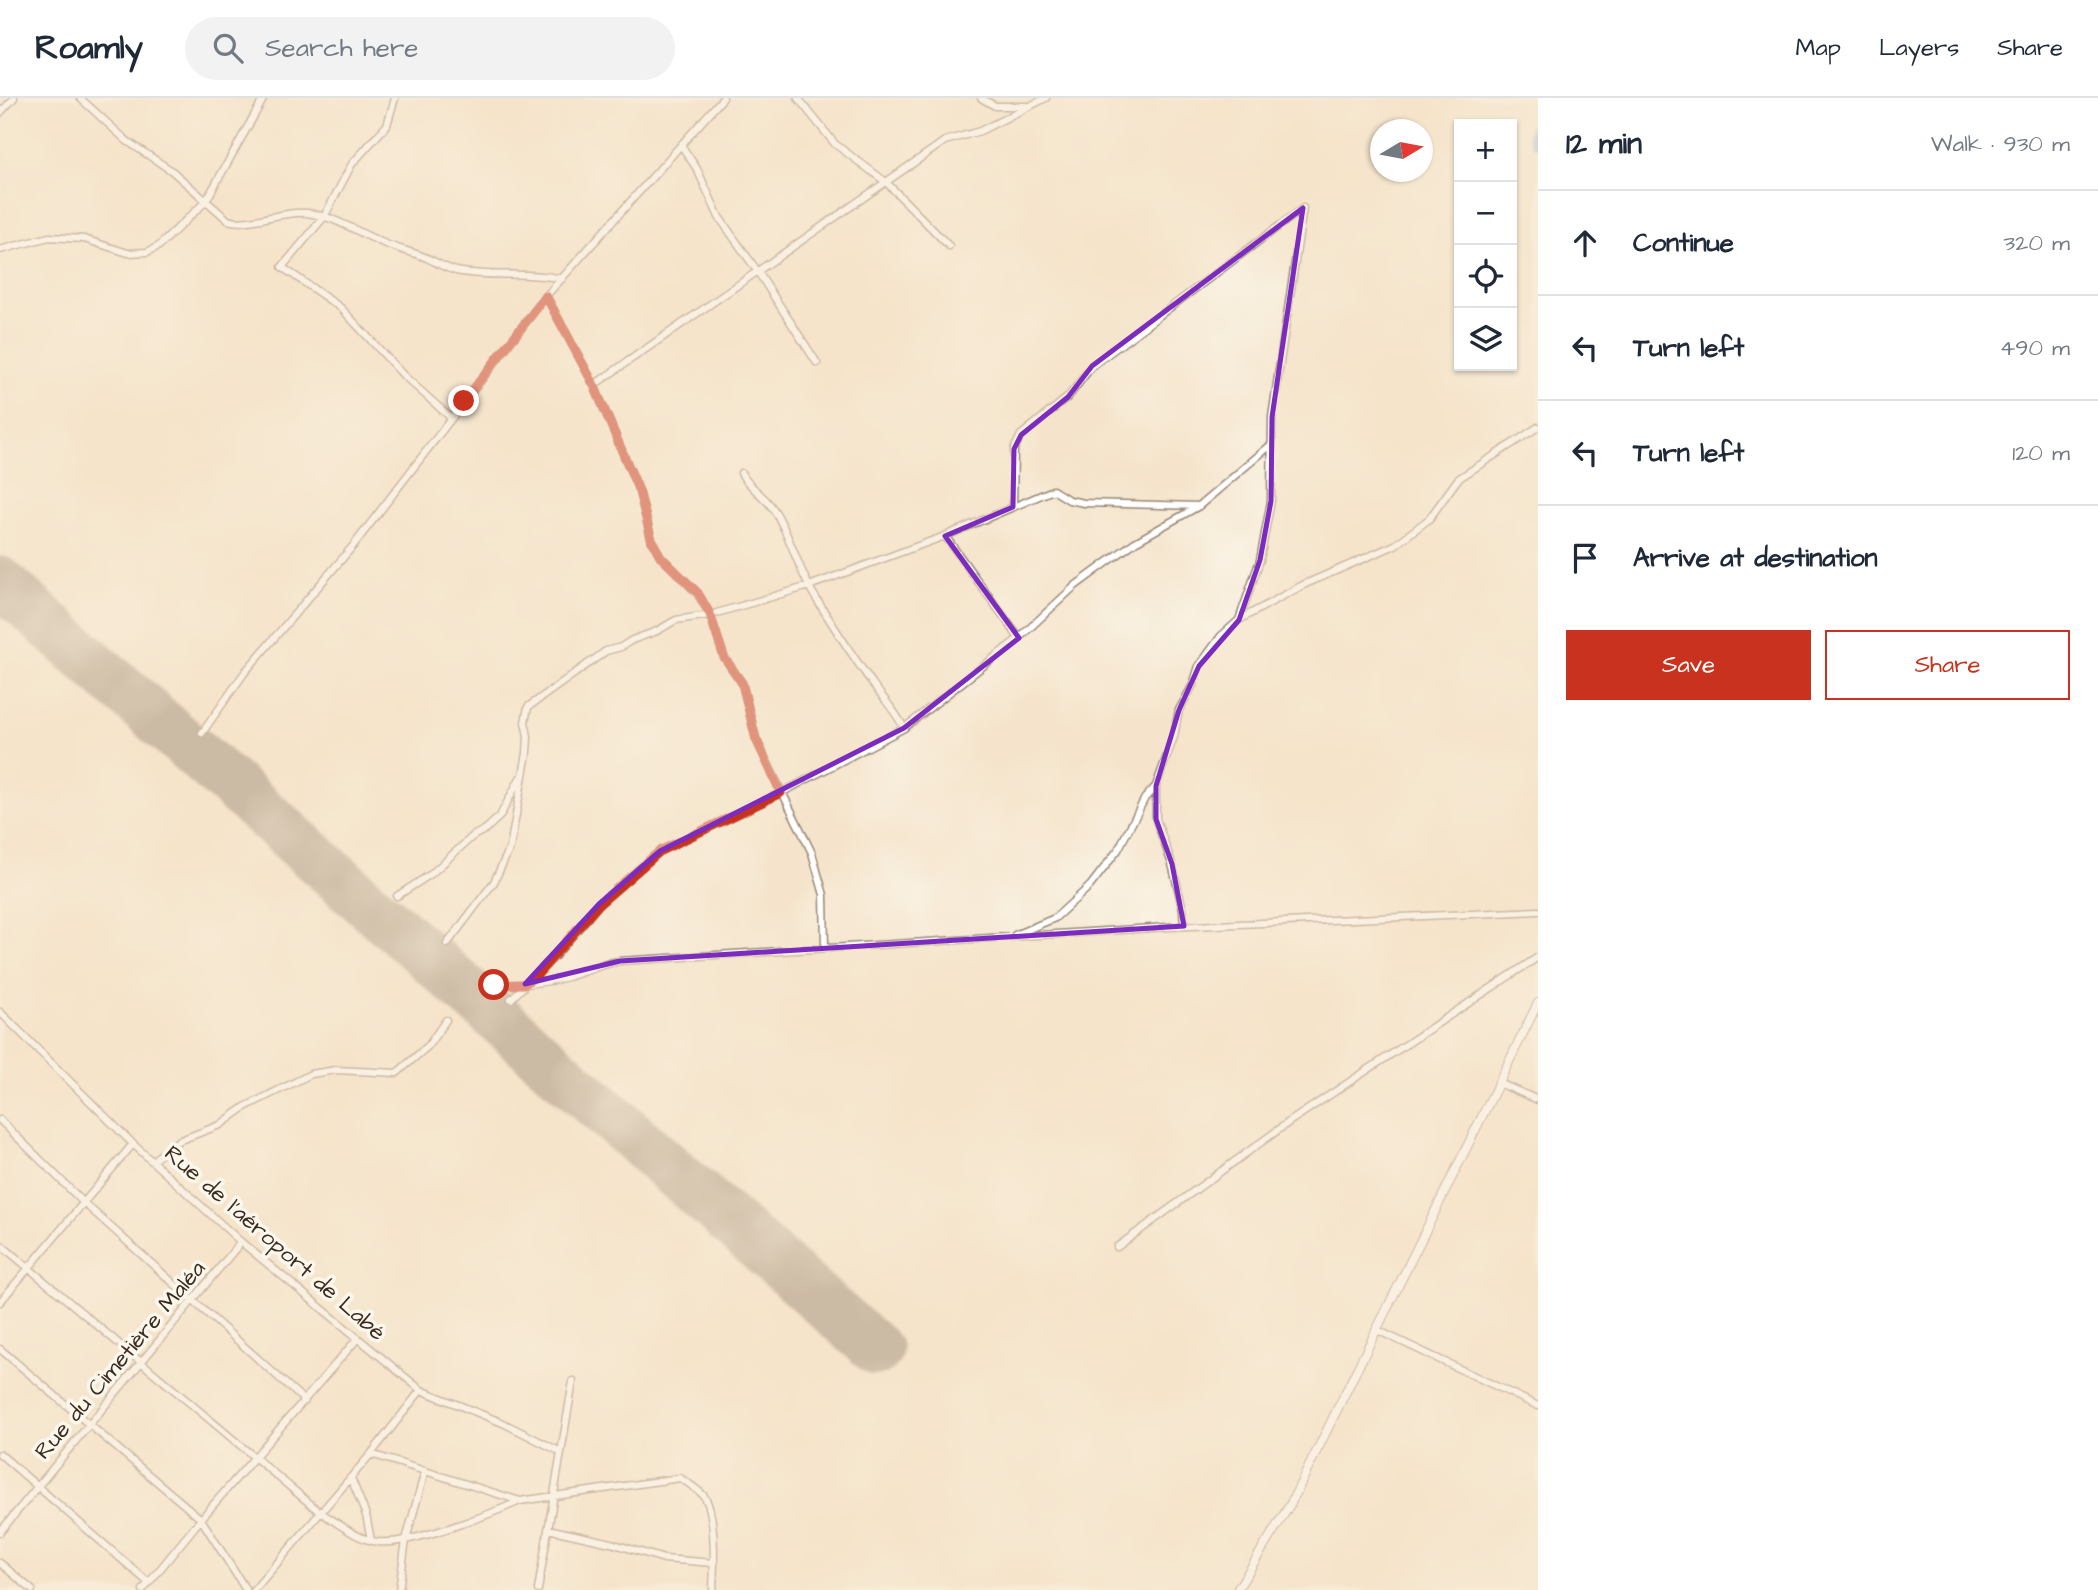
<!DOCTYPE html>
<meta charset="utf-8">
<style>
body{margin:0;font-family:"Architects Daughter",sans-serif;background:#f2f2f3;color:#1f2937}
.controls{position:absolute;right:21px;top:21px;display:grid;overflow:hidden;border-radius:0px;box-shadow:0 2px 5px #0004}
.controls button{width:63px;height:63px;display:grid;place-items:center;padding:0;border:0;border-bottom:2px solid #e0e1e3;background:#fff;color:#1f2937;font:35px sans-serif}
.compass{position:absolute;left:1370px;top:21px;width:63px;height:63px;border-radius:50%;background:#fff;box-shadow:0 2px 5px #0004;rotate:80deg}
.stop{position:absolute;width:21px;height:21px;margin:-16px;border:5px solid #c8321e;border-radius:50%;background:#fff}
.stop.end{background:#c8321e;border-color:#fff;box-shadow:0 2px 7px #0008}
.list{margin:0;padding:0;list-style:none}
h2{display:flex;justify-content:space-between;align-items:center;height:91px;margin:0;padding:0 28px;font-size:30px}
h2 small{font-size:23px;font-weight:400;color:#747a83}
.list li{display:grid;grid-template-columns:46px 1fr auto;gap:21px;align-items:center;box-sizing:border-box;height:105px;padding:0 28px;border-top:2px solid #e0e1e3}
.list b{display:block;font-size:26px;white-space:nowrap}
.list em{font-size:23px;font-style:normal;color:#747a83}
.actions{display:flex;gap:14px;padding:21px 28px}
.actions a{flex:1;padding:16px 0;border:2px solid #c8321e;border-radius:0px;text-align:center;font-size:24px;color:#c8321e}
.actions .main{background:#c8321e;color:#fff}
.icon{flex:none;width:38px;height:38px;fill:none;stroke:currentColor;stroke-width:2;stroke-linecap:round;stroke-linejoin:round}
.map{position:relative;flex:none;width:1538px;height:1492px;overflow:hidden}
header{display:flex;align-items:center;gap:42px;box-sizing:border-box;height:98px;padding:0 35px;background:#fff;border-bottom:2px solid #e0e1e3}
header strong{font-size:33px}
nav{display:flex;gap:38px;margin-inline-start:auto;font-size:24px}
.search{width:490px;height:63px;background:#f2f2f3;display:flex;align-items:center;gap:18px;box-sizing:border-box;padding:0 24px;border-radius:38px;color:#747a83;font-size:26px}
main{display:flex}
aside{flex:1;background:#fff}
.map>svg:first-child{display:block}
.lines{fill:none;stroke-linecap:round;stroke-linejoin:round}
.river{stroke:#5faad7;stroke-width:14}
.runway{stroke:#988774;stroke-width:51}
.minor-casing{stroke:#988774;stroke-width:9}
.tertiary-casing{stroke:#988774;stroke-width:10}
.minor{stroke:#fff;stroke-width:6}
.tertiary{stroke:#fff;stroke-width:8}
.route{stroke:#c8321e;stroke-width:9}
.marked{fill:none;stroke:#7b2cbf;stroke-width:5;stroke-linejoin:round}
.labels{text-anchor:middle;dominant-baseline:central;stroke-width:7;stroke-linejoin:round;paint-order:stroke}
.street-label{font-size:23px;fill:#3b2a1e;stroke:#fbf7ec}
</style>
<header>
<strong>Roamly</strong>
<div class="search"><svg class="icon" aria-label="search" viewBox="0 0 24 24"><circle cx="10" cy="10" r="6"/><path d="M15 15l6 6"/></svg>Search here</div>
<nav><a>Map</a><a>Layers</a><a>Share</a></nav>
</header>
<main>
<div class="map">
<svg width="1538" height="1492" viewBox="0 0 1538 1492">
<rect width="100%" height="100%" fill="#fbf7ec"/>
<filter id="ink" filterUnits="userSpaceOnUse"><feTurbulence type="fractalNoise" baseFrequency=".0143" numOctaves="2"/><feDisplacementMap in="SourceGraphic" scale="14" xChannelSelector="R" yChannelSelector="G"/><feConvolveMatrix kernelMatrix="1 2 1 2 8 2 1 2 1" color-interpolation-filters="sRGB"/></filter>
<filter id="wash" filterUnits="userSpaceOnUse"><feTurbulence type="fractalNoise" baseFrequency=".00686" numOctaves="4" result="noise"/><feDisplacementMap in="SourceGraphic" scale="28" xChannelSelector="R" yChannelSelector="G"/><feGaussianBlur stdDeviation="1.57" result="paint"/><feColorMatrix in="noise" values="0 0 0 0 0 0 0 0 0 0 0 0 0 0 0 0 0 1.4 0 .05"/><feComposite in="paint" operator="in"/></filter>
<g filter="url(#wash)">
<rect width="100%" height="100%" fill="#f5e4cb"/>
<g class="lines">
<path class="river" d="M1538 27 1535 37 1538 43"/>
<path class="runway" d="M0 484 877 1252"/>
</g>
</g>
<g filter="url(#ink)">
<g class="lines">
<defs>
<path id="minor" d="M80 0 127 43 172 73 228 122C247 129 282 112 307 115 334 118 357 134 381 144 394 150 408 153 422 158 433 162 444 170 456 173 491 180 527 173 562 181
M395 0 387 27 352 66 324 119 282 169 341 210 403 277 451 320
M798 0 835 46 886 84 949 148
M981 0 995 8H1026
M0 15 14 0
M681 47 697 71 719 119 758 174 817 265
M0 152 49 139 84 141 128 155 147 154 159 148 206 103 264 0
M546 198 594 287 639 393 652 443 661 459 697 495 710 517 724 559 742 585 756 641 812 755 824 797 825 850
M594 287 945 43 980 33 1046 0
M741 375C750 391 766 398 776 415 792 442 799 475 817 502 834 529 851 556 870 582 883 601 893 609 904 630
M1013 409 1014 351 1021 337 1068 299 1092 268 1303 110
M945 438 1019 540
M1239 522 1303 487 1395 447 1429 421 1458 381 1538 329
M202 635 245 574 353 448 546 198 723 0
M1156 688V721L1172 766 1183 811 1184 828
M397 798 431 776 473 738 486 731 500 718 520 680
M1015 837 1055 820 1090 788 1118 752 1145 700 1156 688 1174 639 1179 612 1193 587 1199 568 1221 538 1239 522 1260 462 1271 403 1272 319 1303 110
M447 846 494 784 510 750 527 655 528 638 525 624 528 609 606 553 621 549 632 542 657 533 676 522 710 517 809 488 945 438 1053 392 1069 402 1084 405 1199 408
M494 887C519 887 543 886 567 879 585 874 601 866 620 863L1169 829 1538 813
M511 901 555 858 599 806 660 753 781 695 904 630 1019 540 1075 488 1135 444 1199 408 1272 346
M0 914 133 1046 241 1144 421 1292 503 1325 561 1354
M1499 985 1538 1002
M0 1022 84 1105 305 1303
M152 1063 178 1043 220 1027 245 1009 311 976 336 972 397 975 428 948 446 922
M0 1146 320 1414C338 1425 358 1442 378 1444 408 1448 491 1416 520 1403
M1117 1149 1289 1024 1538 859
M0 1204 133 1046
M1377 1232 1538 1308
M0 1251 201 1421 246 1492
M0 1356 149 1485
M371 1356 520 1403 680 1380C688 1385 697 1391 703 1397 717 1413 714 1471 713 1492
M351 1380 366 1417 371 1442
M548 1431 611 1445 664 1461 714 1465
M0 1434 241 1144
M0 1465 32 1492
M143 1492 201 1421 358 1240
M254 1492 371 1356 421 1292
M399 1492 406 1442 425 1373
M538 1492 573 1283"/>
<path id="tertiary" d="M1237 1492 1291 1405 1538 905"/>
</defs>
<use href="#minor" class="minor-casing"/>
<use href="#tertiary" class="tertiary-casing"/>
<use href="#minor" class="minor"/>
<use href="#tertiary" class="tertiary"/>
</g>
</g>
<g class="lines" filter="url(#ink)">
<path class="route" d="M464 303 546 198 594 287 639 393 652 443 661 459 698 495 710 516 724 559 742 585 756 641 781 695 660 753 599 806 537 877 525 886 494 887"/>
</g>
<path d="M0 0H1538V1492H0ZM1303 110 1272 319 1271 403 1260 462 1239 522 1199 568 1179 612 1156 688V721L1172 766 1184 828 620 863 525 886 599 806 660 753 904 630 1019 540 945 438 1013 409 1014 351 1021 337 1068 299 1092 268Z" fill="#f5e4cb" fill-opacity=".55" fill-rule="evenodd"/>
<path class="marked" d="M1303 110 1272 319 1271 403 1260 462 1239 522 1199 568 1179 612 1156 688V721L1172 766 1184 828 620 863 525 886 599 806 660 753 904 630 1019 540 945 438 1013 409 1014 351 1021 337 1068 299 1092 268Z"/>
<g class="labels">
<g class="street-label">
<text transform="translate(275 1145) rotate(41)">Rue de l'aéroport de Labé</text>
<text transform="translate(120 1262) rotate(-50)">Rue du Cimetière Maléa</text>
</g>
</g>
</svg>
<div class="controls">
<button>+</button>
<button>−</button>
<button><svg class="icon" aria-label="locate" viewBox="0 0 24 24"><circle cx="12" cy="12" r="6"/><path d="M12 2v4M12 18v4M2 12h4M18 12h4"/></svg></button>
<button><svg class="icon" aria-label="layers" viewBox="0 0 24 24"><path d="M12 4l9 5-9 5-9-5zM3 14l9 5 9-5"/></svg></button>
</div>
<svg class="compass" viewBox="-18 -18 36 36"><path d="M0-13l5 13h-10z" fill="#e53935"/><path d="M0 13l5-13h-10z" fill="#747a83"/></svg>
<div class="stop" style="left:494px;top:887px"></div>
<div class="stop end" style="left:464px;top:303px"></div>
</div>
<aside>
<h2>12 min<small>Walk · 930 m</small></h2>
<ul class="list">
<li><svg class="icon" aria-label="ahead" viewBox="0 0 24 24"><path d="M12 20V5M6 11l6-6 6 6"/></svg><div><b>Continue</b></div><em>320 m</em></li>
<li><svg class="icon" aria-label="left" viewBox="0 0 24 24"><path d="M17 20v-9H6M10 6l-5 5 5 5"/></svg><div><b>Turn left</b></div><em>490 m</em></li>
<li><svg class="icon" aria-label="left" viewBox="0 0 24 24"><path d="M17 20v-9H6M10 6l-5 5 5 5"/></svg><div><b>Turn left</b></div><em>120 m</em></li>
<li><svg class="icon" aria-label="arrive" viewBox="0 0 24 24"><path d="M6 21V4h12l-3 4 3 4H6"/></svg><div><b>Arrive at destination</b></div></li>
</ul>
<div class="actions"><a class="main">Save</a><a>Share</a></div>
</aside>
</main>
